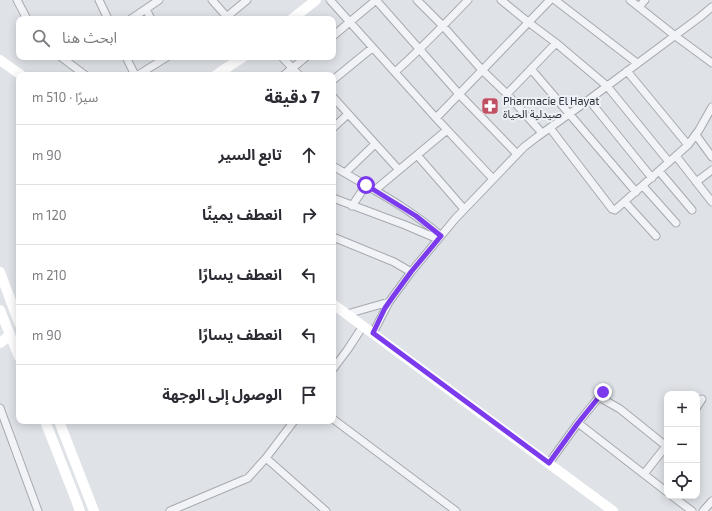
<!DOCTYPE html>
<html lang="ar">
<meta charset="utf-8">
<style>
body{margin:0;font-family:"Exo 2","Noto Sans Arabic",sans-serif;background:#f2f2f3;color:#2b2b33;direction:rtl}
.controls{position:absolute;right:12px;bottom:12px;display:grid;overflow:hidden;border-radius:8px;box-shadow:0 2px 10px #0003}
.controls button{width:36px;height:36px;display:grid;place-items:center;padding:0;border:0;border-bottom:1px solid #e1e1e2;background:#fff;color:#2b2b33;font:20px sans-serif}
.stop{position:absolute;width:12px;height:12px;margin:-9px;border:3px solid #7c3aed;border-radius:50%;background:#fff}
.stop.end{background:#7c3aed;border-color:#fff;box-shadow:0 1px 4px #0008}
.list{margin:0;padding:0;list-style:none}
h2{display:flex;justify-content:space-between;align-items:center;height:52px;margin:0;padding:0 16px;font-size:17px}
h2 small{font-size:13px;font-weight:400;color:#7c7c81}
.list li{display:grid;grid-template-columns:26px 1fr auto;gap:12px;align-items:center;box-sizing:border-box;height:60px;padding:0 16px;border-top:1px solid #e1e1e2}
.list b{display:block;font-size:15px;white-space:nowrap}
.list em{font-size:13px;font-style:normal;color:#7c7c81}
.icon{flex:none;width:22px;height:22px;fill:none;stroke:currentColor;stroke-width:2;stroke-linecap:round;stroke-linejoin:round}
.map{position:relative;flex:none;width:712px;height:511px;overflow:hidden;direction:ltr}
.search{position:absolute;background:#fff;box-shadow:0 2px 10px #0003;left:16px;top:16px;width:320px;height:44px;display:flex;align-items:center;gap:10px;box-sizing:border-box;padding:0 14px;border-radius:8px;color:#7c7c81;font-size:15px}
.panel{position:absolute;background:#fff;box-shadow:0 2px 10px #0003;left:16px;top:72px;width:320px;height:352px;border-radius:8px;direction:rtl}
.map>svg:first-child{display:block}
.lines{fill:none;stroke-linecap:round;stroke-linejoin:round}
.street-casing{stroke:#a5a9b0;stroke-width:9}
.street{stroke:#f1f3f6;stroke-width:7}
.secondary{stroke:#fff;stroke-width:10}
.route{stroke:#7c3aed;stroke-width:5}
.labels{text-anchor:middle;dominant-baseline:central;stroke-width:4;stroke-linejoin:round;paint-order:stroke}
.poi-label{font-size:11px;fill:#2a313c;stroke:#eef1f5;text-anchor:start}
</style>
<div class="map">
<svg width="712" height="511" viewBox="0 0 712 511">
<rect width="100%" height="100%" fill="#dfe2e7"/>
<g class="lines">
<defs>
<path id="street" d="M17 0 27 19
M99 0 108 19
M212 0 227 17
M330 0 436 118 493 179
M376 0 459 94 517 154
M417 0 443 26 482 70 507 94 542 133
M501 0 528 22 556 43 607 86 669 162
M555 0 637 63
M630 0 674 35 712 63
M639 7 645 0
M146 9 151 19
M131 19 159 0
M224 19 247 0
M333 36 376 0
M61 57 85 75
M126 57 135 75
M282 57 299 75
M531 69 636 192
M627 71 688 145
M395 72C421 49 444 25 468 0
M138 75 167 57
M284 75 306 57
M333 80 372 48
M507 94 556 43
M333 97 399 170 447 130
M589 100 652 178
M436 118 550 0
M333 128 348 114
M550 128 612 209 615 210 688 145 699 130 712 107
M696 135 712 157
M417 155 464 209
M676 156 712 202
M333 166C371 189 407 206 441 236
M659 171 692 210
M345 173 375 144
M696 182 712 170
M643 186 676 223
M375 190 399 170
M333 198 405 225 438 239
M625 202 656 236
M352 206 366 185
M333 237 394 262 411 272
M347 314 389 302
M373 333 389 302 411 272 455 219 524 147 537 137 583 104 700 17 712 7
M333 369 348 349 363 326
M599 397 620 409 666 446
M697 407 702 399
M0 408 38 511
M333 419 456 511
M578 423 667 492
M266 458 326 511
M549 463 578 423 603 392
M644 474 667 445
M672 496 692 511
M170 511 248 478 266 458 294 421
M703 511 712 501"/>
</defs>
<use href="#street" class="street-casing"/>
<use href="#street" class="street"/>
<path class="secondary" d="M292 19 316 0
M0 60 21 75
M216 75 243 57
M0 272 19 323
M333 304 613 511
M0 310 19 357
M0 343 10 335
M45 421 74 495 80 511
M59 421 94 511"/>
</g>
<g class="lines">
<path class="route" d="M366 185 416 216 441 236 411 272 392 298 385 308 373 333 549 463 578 423 603 392"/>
</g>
<defs>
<symbol id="pharmacy-square" viewBox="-11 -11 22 22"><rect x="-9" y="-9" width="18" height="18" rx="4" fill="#c05063" stroke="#eef1f5"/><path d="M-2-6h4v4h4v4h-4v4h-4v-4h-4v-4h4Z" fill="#fff"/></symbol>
</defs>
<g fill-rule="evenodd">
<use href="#pharmacy-square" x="480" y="96" width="20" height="20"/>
</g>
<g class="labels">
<g class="poi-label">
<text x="503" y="100">Pharmacie El Hayat<tspan x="503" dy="13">صيدلية الحياة</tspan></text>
</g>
</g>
</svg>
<div class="controls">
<button>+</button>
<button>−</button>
<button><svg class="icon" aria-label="locate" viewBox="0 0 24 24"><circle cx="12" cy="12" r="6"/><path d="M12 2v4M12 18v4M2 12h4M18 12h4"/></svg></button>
</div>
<div class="stop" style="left:366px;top:185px"></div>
<div class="stop end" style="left:603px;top:392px"></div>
<div class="search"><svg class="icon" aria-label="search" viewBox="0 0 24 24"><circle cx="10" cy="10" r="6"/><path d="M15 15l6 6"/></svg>ابحث هنا</div>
<section class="panel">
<h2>7 دقيقة<small>سيرًا · 510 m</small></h2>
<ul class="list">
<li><svg class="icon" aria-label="ahead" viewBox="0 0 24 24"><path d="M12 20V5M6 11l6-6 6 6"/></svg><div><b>تابع السير</b></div><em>90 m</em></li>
<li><svg class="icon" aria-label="right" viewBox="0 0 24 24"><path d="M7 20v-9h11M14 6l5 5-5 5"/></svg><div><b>انعطف يمينًا</b></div><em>120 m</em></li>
<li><svg class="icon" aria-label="left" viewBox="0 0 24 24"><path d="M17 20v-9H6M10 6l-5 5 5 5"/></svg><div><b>انعطف يسارًا</b></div><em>210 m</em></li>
<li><svg class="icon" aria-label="left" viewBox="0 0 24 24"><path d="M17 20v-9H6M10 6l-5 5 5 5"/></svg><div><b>انعطف يسارًا</b></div><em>90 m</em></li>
<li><svg class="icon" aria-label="arrive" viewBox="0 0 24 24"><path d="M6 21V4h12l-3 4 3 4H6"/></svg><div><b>الوصول إلى الوجهة</b></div></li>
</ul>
</section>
</div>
